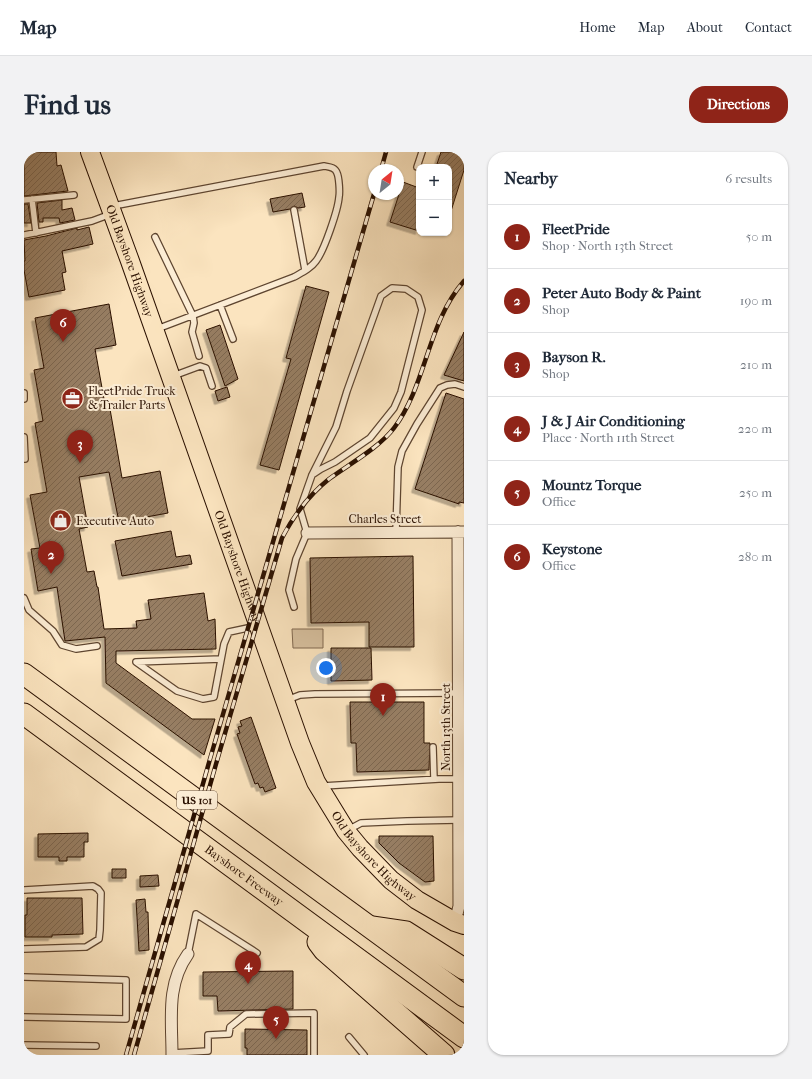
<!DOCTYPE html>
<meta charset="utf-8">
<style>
body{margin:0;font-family:"IM FELL French Canon",serif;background:#f2f2f3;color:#1f2937}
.controls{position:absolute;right:12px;top:12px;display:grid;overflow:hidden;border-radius:8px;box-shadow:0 1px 3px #0004}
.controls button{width:36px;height:36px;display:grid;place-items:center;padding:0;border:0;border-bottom:1px solid #e0e1e3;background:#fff;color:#1f2937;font:20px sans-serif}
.compass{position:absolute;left:344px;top:12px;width:36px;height:36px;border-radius:50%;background:#fff;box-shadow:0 1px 3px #0004;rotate:30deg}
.you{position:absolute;left:302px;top:516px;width:14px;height:14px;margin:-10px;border:3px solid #fff;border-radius:50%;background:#1a73e8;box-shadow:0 0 0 6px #1a73e833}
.badge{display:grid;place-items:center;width:26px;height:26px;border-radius:50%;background:#8f2418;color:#fff;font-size:13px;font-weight:700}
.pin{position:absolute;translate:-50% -33px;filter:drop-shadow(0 1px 2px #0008)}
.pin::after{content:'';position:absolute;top:21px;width:14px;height:12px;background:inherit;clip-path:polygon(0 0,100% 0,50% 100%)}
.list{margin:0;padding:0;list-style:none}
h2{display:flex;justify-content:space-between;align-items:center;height:52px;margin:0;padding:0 16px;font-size:17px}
h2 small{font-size:13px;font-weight:400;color:#747a83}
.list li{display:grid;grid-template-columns:26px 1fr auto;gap:12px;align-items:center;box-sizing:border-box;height:64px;padding:0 16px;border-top:1px solid #e0e1e3}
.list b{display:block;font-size:15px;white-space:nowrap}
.list p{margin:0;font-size:13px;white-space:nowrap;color:#747a83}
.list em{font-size:13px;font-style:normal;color:#747a83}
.map{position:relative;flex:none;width:440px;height:903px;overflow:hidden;border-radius:16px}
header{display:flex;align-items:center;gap:24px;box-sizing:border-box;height:56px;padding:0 20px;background:#fff;border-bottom:1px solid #e0e1e3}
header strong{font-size:19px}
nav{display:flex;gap:22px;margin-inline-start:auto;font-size:14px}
.intro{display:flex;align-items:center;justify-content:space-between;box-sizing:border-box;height:96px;padding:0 24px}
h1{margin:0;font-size:28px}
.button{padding:10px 18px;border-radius:16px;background:#8f2418;color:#fff;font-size:14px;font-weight:700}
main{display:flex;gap:24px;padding:0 24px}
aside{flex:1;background:#fff;border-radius:16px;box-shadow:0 1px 3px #0004}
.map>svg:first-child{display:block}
.green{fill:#d7c09f;stroke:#806850}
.building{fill:url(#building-hatch);stroke:#2a1000;filter:url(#shadow)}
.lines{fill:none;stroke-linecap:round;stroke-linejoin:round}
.service-casing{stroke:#5e4530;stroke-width:8}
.minor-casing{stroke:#5e4530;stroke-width:13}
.primary-casing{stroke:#2a1000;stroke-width:20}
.motorway-casing{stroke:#2a1000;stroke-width:23}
.service{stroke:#fcedd5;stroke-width:5.5}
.minor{stroke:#fcedd5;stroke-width:11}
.primary{stroke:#fbe4bf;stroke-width:18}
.motorway{stroke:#fbe4bf;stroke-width:21}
.rail-casing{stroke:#2a1000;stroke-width:4.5}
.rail{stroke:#fcedd5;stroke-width:3;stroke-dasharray:9;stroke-linecap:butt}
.labels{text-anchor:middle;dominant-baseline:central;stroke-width:4;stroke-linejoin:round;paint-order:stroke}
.shield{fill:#fcedd5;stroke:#695240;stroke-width:1}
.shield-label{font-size:11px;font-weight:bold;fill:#2a1000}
.street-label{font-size:12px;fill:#2a1000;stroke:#fcedd5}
.poi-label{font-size:12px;fill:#2a1000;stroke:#fcedd5;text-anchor:start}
</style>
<header>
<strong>Map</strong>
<nav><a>Home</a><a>Map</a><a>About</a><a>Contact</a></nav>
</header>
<div class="intro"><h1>Find us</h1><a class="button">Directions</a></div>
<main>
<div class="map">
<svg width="440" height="903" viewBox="0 0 440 903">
<defs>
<pattern id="building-hatch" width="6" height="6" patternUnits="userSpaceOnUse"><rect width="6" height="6" fill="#977e63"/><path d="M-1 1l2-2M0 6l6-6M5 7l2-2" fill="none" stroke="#7b664f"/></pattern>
<filter id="shadow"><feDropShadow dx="-3.5" dy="3.5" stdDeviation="0" flood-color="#0004"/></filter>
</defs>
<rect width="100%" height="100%" fill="#fbe4bf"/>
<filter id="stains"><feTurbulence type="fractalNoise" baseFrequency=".005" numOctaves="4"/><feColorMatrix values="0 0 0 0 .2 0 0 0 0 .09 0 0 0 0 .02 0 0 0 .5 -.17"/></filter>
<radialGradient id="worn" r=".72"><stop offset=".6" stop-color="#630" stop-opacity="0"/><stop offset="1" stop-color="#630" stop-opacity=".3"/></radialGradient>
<path class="green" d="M268 477H299V496H269Z"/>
<path class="building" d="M0 0H32L33 14 37 13 44 39 0 44Z
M417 0H430L440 3V18L427 59H425V15H412Z
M379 30 395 36V79L366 70Z
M278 41 281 55 274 56 270 54 266 57 249 60 246 47Z
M38 48V58L48 56 51 68 36 71 35 66H19V70H15L13 51Z
M0 52H4L7 71H0Z
M65 75 69 92 38 99 42 120 38 121 41 138 5 145 0 118V109H1L0 88 22 84 53 76V78Z
M282 134 305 140 255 318 236 313 267 207 262 206Z
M85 152 92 193 71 197 82 258 86 257 98 326 136 319 144 361 95 370 85 320 55 325 64 375 55 377 63 420 70 419 73 435H74L80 477 113 476 112 469 127 467 124 448 180 441 184 469 191 467 192 497 92 499V511L168 567H191L180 603 82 531 81 485 41 489 33 435 14 439 7 397 16 396 6 343 23 340 11 271 19 269 10 218 20 216 11 166Z
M196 173 214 227 201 234 182 178Z
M440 180V229L420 223Z
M203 235 206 245 194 249 191 239Z
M422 241 440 247V351L435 350V352L391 337Z
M147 379 152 405 166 403 168 412 98 424 91 389Z
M389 404 390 495H345V470L287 471 286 406Z
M307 496H347L348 528 307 529Z
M326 550H400V591H406L405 618 333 620 332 591H327Z
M227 565 252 636 241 640 239 635 236 636 234 631 231 632 213 582 216 581 214 575 218 574 216 569Z
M64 681V690H60V705H43V709H35V705H14V682Z
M355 684H409L410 729 401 730 375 711 355 691Z
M88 717H102V726H88Z
M134 723 135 734 116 735V724Z
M3 746H58L59 782 28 783V785H1V763H3Z
M121 747 122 760H124L125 798 115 799 112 748Z
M269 819V857L194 859 193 844H179V820Z
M221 877 283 878V903H223V896H221Z"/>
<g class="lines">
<defs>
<path id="service" d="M393 15 398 0
M8 47 12 81
M0 48 50 43
M89 54 300 14C305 15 311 15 313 21 315 25 316 40 315 45 314 58 300 99 292 109 286 117 279 120 270 125L133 177
M270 58 281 118
M0 83 68 69 87 62
M131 85 169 164 170 171 168 180 175 204
M196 153 209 187
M149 224 176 214 182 216 188 234
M0 241V247
M0 285 1 307H0
M372 380 374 315 378 299 393 272 416 236 423 233 431 232 440 235
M0 446 5 458 29 479 38 493 52 497 73 494
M270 455 265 438 272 407 283 381 276 357 288 323 312 275 323 239 357 144 368 136 382 137 394 145 398 158 377 240 370 256 346 286 311 310 297 317 288 323
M197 507 112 510 153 539 179 547 190 545 200 492 205 480 233 474
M263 548 276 543 291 542 435 541
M409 595 410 627
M299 634 415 627H436
M324 678 337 671 383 669 435 668
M0 738 69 734 74 737 77 741 76 778 75 787 62 795 0 797
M164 802 172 762 233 801
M0 825 102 828V867L0 865
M325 885 340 903
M0 893 72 894
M148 901 184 899V883L205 882 206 875 222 862 290 861V903"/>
<path id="minor" d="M283 381 440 380
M431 770 435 754 434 380
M148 903C148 867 142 833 164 802"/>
<g id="primary">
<path id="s1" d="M66 0 106 109 276 591 292 630 322 679 336 696 367 728 393 748 431 770 440 773"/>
</g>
<g id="motorway">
<path d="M0 522 440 844"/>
<path id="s2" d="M0 562 440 885"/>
<path d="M348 775 382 780 440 817"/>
<path d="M294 790 300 798 420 903"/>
</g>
</defs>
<use href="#service" class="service-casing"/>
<use href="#minor" class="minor-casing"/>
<use href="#primary" class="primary-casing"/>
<use href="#motorway" class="motorway-casing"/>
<use href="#service" class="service"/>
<use href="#minor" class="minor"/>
<use href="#primary" class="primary"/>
<use href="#motorway" class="motorway"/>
<defs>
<path id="rail" d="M357 18 362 0
M102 903 186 607 350 42
M110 903 192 612 258 386C270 363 285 343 305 327 324 313 356 295 370 276 403 232 403 171 440 129"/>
</defs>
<use href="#rail" class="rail-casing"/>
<use href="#rail" class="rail"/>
</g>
<defs>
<symbol id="office-disc" viewBox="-11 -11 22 22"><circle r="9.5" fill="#8f2418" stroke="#fcedd5"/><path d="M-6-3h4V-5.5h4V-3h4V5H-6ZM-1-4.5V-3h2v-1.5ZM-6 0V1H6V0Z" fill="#fff"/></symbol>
<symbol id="shop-disc" viewBox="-11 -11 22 22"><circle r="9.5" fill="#8f2418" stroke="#fcedd5"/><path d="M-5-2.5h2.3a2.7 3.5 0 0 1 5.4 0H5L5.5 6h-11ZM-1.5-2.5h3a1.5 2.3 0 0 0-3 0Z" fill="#fff"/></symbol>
</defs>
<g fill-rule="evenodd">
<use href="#office-disc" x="36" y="234" width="25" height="25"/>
<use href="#shop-disc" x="24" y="356" width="25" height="25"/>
</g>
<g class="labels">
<rect class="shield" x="153" y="639" width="40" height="18" rx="3"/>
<g class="shield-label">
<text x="173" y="648">US 101</text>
</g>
<g class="street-label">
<text stroke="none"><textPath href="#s1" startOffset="116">Old Bayshore Highway</textPath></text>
<text x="361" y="367">Charles Street</text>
<text stroke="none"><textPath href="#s1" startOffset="440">Old Bayshore Highway</textPath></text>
<text transform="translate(422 575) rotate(-90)">North 13th Street</text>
<text stroke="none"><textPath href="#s1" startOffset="764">Old Bayshore Highway</textPath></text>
<text stroke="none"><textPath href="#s2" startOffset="273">Bayshore Freeway</textPath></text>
</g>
<g class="poi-label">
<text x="64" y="239">FleetPride Truck<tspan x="64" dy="14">&amp; Trailer Parts</tspan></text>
<text x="52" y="369">Executive Auto</text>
</g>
</g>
<rect width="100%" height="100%" filter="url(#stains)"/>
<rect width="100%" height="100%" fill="url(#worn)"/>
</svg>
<div class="controls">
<button>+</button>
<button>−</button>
</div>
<svg class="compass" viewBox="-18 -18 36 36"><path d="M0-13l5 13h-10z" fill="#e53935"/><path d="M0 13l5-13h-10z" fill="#747a83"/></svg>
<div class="you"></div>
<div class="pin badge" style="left:359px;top:564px">1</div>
<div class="pin badge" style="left:27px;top:422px">2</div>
<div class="pin badge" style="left:56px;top:311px">3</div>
<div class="pin badge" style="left:224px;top:832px">4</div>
<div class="pin badge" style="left:252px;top:887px">5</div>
<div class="pin badge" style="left:39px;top:190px">6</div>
</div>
<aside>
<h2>Nearby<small>6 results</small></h2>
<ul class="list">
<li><span class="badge">1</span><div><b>FleetPride</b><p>Shop · North 13th Street</p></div><em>50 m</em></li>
<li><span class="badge">2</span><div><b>Peter Auto Body &amp; Paint</b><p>Shop</p></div><em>190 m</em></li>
<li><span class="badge">3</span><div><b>Bayson R.</b><p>Shop</p></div><em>210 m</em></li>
<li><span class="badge">4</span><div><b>J &amp; J Air Conditioning</b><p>Place · North 11th Street</p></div><em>220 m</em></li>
<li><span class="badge">5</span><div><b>Mountz Torque</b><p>Office</p></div><em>250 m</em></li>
<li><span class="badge">6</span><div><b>Keystone</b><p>Office</p></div><em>280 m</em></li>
</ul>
</aside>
</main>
